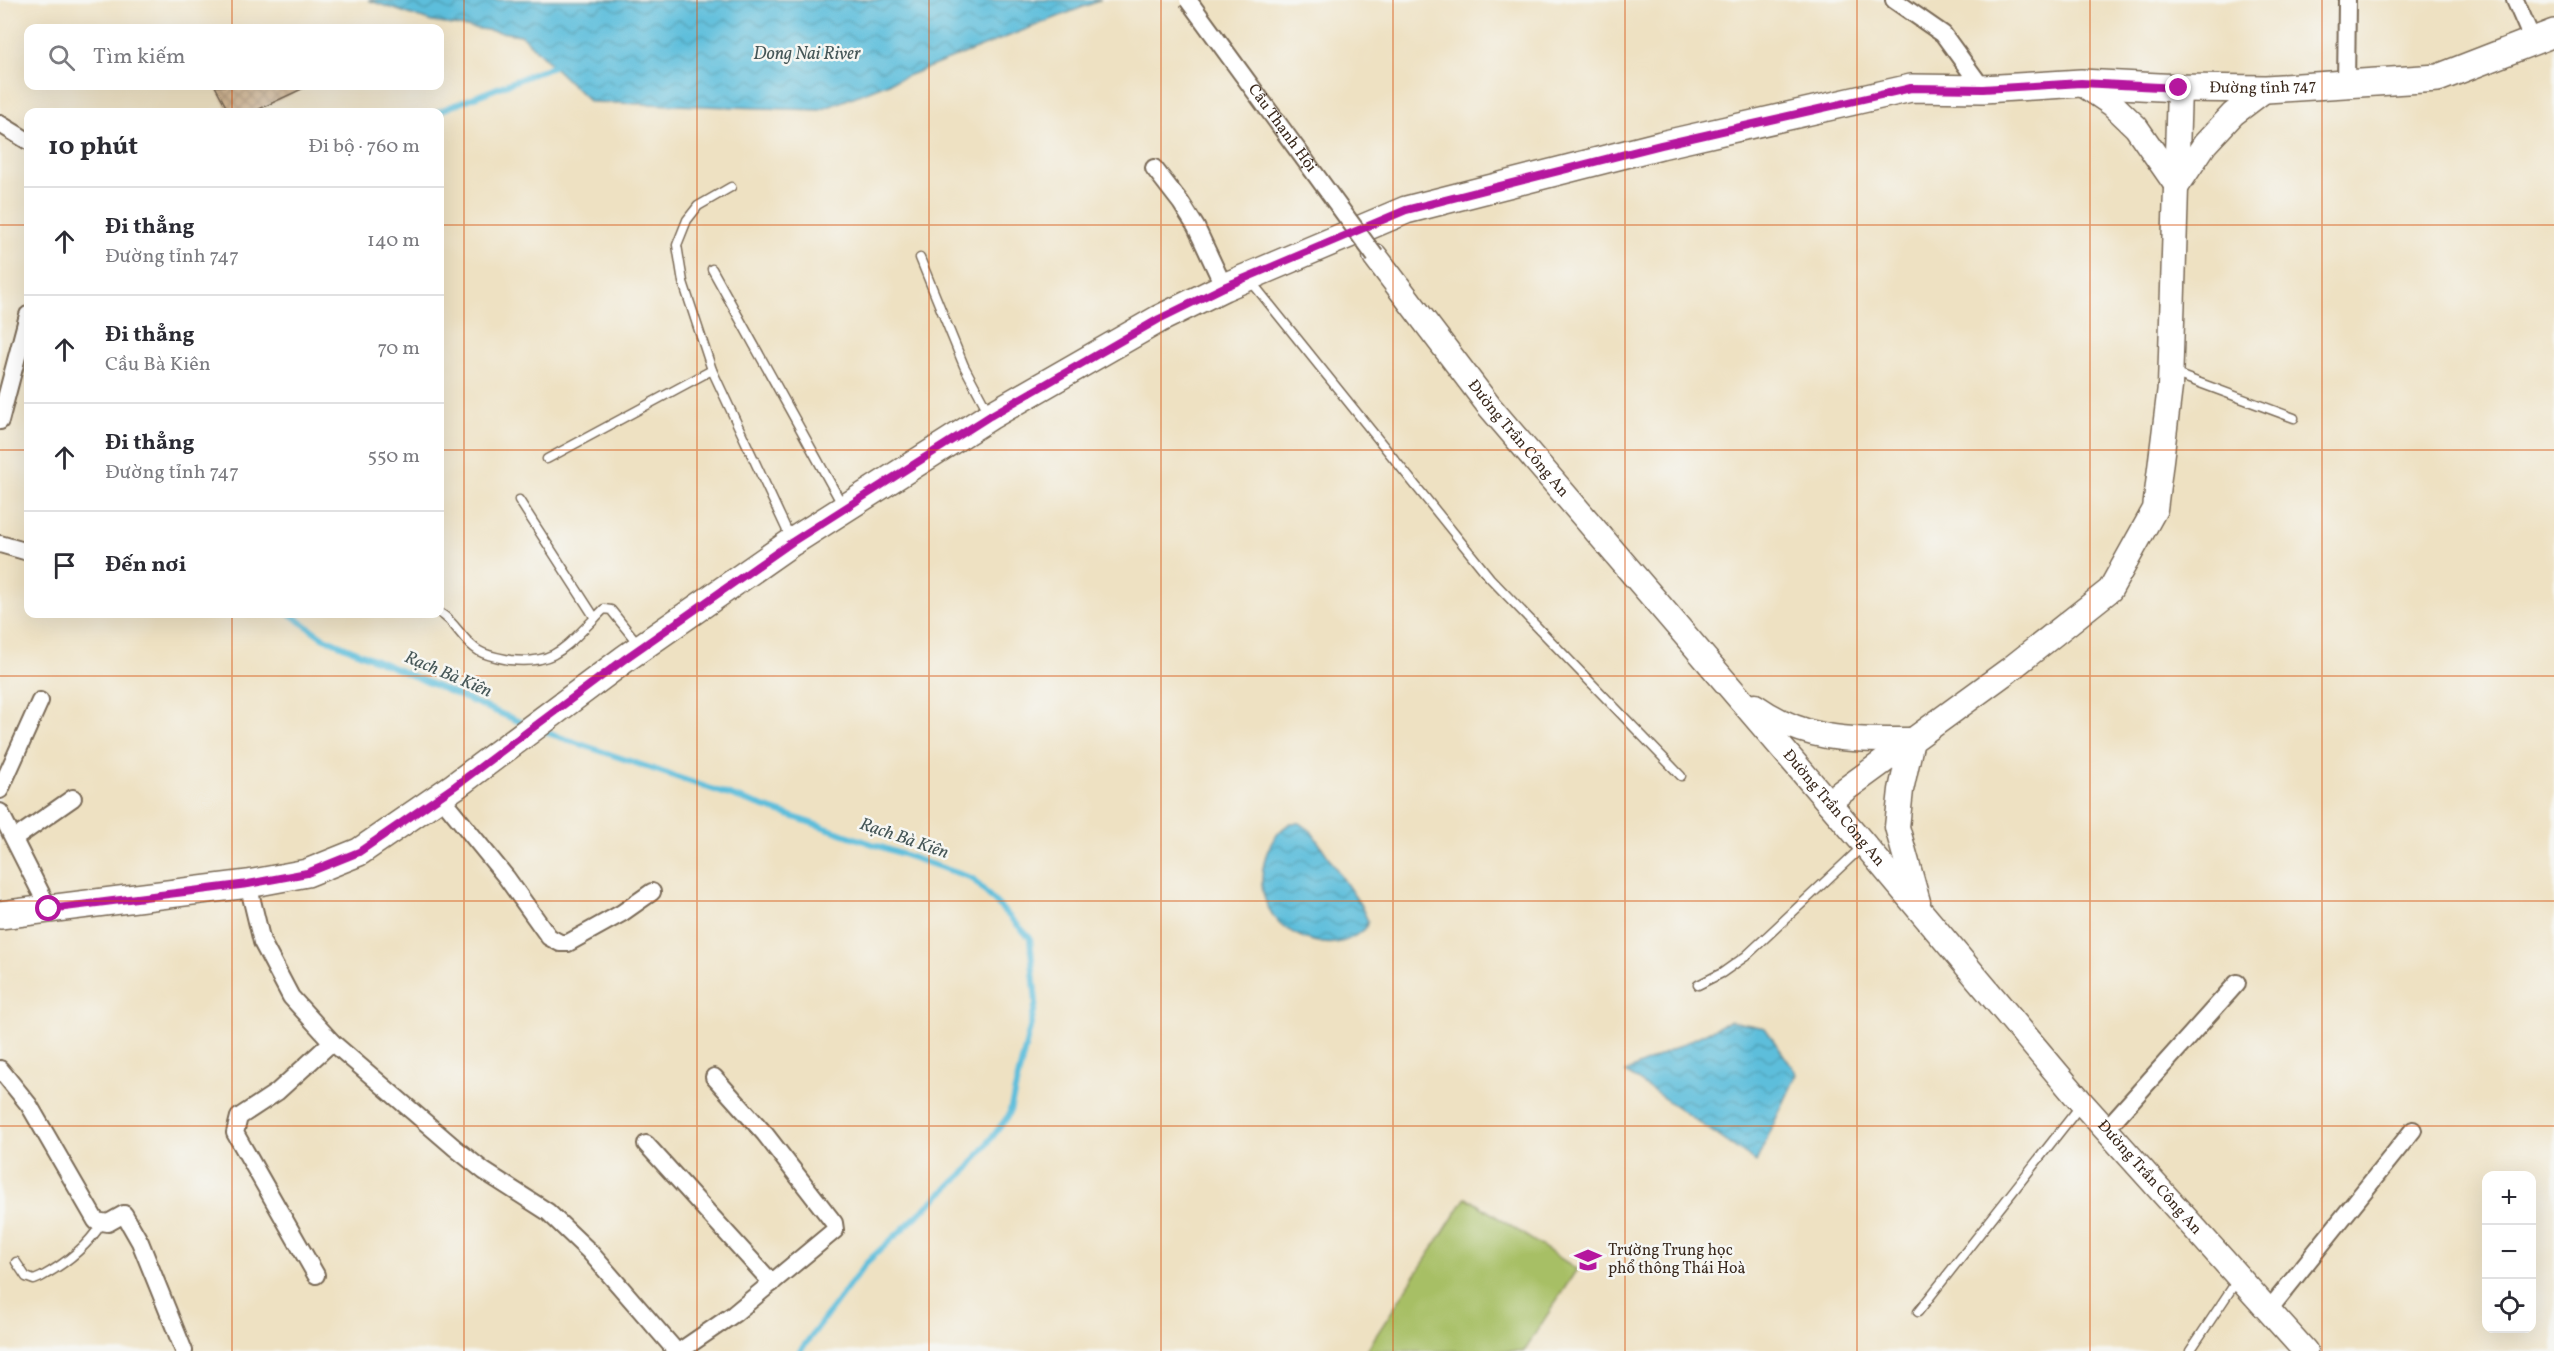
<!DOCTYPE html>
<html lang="vi">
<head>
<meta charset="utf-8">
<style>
  body { margin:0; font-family:Vollkorn,serif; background:#f7f7f7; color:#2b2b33 }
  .controls { position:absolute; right:18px; bottom:18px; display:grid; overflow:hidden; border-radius:12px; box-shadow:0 6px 24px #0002 }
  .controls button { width:54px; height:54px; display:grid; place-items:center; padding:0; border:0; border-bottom:2px solid #e1e1e2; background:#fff; color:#2b2b33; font:30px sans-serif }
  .stop { position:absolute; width:18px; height:18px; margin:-14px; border:4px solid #b5179e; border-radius:50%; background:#fff }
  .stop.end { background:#b5179e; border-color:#fff; box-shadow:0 2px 6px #0008 }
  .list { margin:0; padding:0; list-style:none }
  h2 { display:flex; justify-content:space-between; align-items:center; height:78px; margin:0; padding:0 24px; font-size:26px }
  h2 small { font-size:20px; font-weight:400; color:#7c7c81 }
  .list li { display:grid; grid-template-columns:39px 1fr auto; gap:18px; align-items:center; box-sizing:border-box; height:108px; padding:0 24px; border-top:2px solid #e1e1e2 }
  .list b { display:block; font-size:22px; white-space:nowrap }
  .list p { margin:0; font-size:20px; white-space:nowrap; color:#7c7c81 }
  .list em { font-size:20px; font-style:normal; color:#7c7c81 }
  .icon { flex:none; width:33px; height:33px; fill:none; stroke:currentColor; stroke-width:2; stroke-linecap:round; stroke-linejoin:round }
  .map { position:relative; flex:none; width:2554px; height:1351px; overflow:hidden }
  .search { position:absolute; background:#fff; box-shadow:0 6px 24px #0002; left:24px; top:24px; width:420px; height:66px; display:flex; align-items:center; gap:15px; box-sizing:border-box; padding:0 21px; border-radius:12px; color:#7c7c81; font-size:22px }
  .panel { position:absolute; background:#fff; box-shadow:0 6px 24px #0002; left:24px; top:108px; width:420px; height:510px; border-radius:12px }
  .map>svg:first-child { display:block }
</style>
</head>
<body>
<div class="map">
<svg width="2554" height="1351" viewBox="0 0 2554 1351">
  <defs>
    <pattern id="water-waves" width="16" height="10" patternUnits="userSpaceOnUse" patternTransform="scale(1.5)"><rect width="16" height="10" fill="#5dbedb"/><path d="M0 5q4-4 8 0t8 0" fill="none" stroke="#4e9bb1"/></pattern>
    <pattern id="building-cross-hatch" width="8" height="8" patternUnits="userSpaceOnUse" patternTransform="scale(1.5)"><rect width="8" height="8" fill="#d2b38d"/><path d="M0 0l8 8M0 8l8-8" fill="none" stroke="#ac9273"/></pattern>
  </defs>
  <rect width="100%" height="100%" fill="#f6f6f2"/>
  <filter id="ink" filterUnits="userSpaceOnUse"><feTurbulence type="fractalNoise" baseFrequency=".0167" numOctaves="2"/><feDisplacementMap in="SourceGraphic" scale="12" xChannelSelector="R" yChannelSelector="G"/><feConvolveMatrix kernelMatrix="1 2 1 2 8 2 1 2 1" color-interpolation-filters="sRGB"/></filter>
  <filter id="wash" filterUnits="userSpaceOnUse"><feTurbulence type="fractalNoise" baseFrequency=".008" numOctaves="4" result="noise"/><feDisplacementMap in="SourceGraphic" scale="24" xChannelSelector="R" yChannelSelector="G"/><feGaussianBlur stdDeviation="1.35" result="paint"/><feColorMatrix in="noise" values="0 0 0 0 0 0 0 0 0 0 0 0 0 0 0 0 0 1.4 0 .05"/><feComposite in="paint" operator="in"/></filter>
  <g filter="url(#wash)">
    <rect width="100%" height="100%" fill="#eee1c2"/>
    <polygon fill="#a7bf65" stroke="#717442" stroke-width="1.5" points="1466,1197 1577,1269 1524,1351 1366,1351"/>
    <g fill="url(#water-waves)" stroke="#4c747c" stroke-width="1.5">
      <polygon points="368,0 1101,0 820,110 590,102 521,35 432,22"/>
      <path d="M 1291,823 L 1300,823 L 1311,831 L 1360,904 L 1368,921 L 1365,929 C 1358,934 1350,940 1341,942 C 1316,948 1281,932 1269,909 C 1254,882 1264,838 1291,823 Z"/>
      <polygon points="1730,1021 1765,1028 1797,1074 1756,1162 1626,1072"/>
    </g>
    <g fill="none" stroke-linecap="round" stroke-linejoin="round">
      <g stroke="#5dbedb" stroke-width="6">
        <polyline points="437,112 553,66 557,61"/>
        <polyline points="290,614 322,637 525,724"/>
        <polyline points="542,731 972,878 1030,938 1036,1003 1009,1115 969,1168 867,1262 800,1351"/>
      </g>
    </g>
    <g id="blocks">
      <polygon fill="url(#building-cross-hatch)" points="215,86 308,86 253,112 229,112"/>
    </g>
  </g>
  <g filter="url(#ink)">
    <use href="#blocks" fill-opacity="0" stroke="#7a6a57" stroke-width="1.5"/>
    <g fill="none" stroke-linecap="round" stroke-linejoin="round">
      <defs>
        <g id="lane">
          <polyline points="920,258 964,366 989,413"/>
          <polyline points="712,269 843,506"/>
          <polyline points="1250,280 1490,578 1681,776"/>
          <polyline points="712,370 683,282 677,245 687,220 698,206 731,187"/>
          <polyline points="2173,373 2294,418"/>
          <polyline points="547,459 712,370 791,539"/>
          <polyline points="519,500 595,618 604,609 611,610 639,645"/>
          <path d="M 440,613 C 456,622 462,641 479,651 C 487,656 500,658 510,660 C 555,665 565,647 595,618"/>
          <polyline points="1698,985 1722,973 1746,956 1862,847"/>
          <path d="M 16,1262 L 26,1277 L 34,1280 L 41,1277 C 65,1264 87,1247 102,1223"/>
          <polyline points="1918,1312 2081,1105"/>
          <polyline points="2190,1351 2238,1279"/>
        </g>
        <g id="street">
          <polyline points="1894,0 1943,34 1983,89"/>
          <polyline points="2515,0 2533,41"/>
          <polyline points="2346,86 2347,0"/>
          <polyline points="0,124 28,141"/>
          <polyline points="1154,168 1181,203 1196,227 1224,287"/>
          <polyline points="0,421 28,315"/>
          <polyline points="0,544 28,552"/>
          <polyline points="0,790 40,701"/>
          <polyline points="440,796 506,877 549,937 560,943 568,943 622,913 652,892"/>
          <polyline points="0,812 49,909"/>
          <polyline points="14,839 73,798"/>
          <polyline points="248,884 262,942 291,997 332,1042 455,1148 484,1171 548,1212 589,1251 676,1351"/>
          <polyline points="0,1069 29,1105 96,1221 108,1223 124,1214 140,1242 184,1351"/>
          <polyline points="2107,1128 2237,983"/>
          <polyline points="646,1144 772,1283"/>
          <polyline points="316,1275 235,1133 239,1117 277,1092 332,1042"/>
          <polyline points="2268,1311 2413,1130"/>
          <polyline points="680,1351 734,1314 835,1230 834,1223 765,1134 714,1077"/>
        </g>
        <g id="secondary">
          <polyline points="2081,83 2112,104 2136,127 2177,186 2205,144 2233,114 2266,89"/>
          <path id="s1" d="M 1375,256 L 1489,406 L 1864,844 L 2082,1103 L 2305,1351"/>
          <path d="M 1755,706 C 1806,742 1852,740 1912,740 L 1901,790 L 1897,827 L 1918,902"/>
          <polyline points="1828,802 2009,670 2110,590 2155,509 2170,387 2179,88"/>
        </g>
        <g id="primary">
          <path id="s2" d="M 0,915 L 248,884 L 307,873 L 359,852 L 455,786 L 626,658 L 792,542 L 990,416 L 1159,319 L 1224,287 L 1406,210 L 1661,145 L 1911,88 L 1983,89 L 2081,83 L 2179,88 L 2266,89 L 2438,78 L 2554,33"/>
        </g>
      </defs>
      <use href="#lane" stroke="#7a6a57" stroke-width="11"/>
      <use href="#street" stroke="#7a6a57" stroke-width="20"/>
      <use href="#secondary" stroke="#7a6a57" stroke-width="27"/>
      <use href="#primary" stroke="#7a6a57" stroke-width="30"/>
      <use href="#lane" stroke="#fff" stroke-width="8"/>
      <use href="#street" stroke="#fff" stroke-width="16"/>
      <use href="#secondary" stroke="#fff" stroke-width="24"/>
      <use href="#primary" stroke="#fff" stroke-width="27"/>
      <defs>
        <g id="street-bridge">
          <path id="s3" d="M 1188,0 L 1375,256"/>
        </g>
      </defs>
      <use href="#street-bridge" stroke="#7a6a57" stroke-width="20" stroke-linecap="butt"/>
      <use href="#street-bridge" stroke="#fff" stroke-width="16"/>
    </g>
  </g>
  <g fill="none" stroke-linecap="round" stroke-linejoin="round" filter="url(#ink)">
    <polyline stroke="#b5179e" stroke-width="8" points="49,909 248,884 307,873 359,852 455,786 626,658 792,542 990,416 1159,319 1224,287 1406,210 1661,145 1911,88 1983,89 2081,83 2179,88"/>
  </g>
  <path fill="none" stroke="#d7540e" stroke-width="1.5" stroke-opacity="0.55" d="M 232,0 L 232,28M 464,0 L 464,1351M 697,0 L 697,1351M 929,0 L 929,1351M 1161,0 L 1161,1351M 1393,0 L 1393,1351M 1625,0 L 1625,1351M 1857,0 L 1857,1351M 2090,0 L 2090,1351M 2322,0 L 2322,1351M 232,86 L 232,112M 0,225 L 28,225M 440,225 L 2554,225M 0,450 L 28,450M 440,450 L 2554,450M 232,614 L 232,1351M 0,676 L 2554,676M 0,901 L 2554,901M 0,1126 L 2554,1126"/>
  <defs>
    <symbol id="school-bare" viewBox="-9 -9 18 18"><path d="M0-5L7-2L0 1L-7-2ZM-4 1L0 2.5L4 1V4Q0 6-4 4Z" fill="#b5179e" stroke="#f6f6f2" stroke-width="2.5" paint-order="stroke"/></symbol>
  </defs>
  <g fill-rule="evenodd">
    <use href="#school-bare" x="1569" y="1241" width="38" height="38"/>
  </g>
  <g text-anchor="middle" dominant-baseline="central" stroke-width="5" stroke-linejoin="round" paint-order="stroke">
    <g font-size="16" fill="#3b2a1e" stroke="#f6f6f2">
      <text stroke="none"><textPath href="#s2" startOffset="2470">Đường tỉnh 747</textPath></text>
      <text stroke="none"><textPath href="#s3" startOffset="159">Cầu Thạnh Hội</textPath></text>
      <text stroke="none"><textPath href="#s1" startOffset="232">Đường Trần Công An</textPath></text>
      <text stroke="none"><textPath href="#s1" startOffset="718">Đường Trần Công An</textPath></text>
      <text stroke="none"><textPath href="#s1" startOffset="1204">Đường Trần Công An</textPath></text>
    </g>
    <g font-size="16" fill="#3b2a1e" stroke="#f6f6f2" text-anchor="start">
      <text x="1608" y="1251">Trường Trung học<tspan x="1608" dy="18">phổ thông Thái Hoà</tspan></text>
    </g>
    <g font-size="18" font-style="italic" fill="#455657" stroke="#f6f6f2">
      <text x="807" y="54">Dong Nai River</text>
      <text transform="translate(448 675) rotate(23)">Rạch Bà Kiên</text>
      <text transform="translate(904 839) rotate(19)">Rạch Bà Kiên</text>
    </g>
  </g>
</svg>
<div class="controls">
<button>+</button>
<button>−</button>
<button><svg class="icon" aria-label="locate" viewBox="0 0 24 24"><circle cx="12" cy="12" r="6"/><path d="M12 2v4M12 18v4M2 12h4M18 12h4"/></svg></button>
</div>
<div class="stop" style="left:49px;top:909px"></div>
<div class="stop end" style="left:2179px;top:88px"></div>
<div class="search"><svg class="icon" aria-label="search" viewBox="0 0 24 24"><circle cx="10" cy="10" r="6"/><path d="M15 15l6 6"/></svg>Tìm kiếm</div>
<section class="panel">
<h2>10 phút<small>Đi bộ · 760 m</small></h2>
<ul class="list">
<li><svg class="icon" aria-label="ahead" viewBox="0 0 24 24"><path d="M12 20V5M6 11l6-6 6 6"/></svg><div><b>Đi thẳng</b><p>Đường tỉnh 747</p></div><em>140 m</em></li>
<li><svg class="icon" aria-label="ahead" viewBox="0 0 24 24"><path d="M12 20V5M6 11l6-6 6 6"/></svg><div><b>Đi thẳng</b><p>Cầu Bà Kiên</p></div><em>70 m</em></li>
<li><svg class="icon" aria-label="ahead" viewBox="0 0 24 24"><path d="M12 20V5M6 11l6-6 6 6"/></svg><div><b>Đi thẳng</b><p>Đường tỉnh 747</p></div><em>550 m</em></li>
<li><svg class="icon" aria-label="arrive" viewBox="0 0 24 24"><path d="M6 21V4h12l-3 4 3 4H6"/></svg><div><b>Đến nơi</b></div></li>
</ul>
</section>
</div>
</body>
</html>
